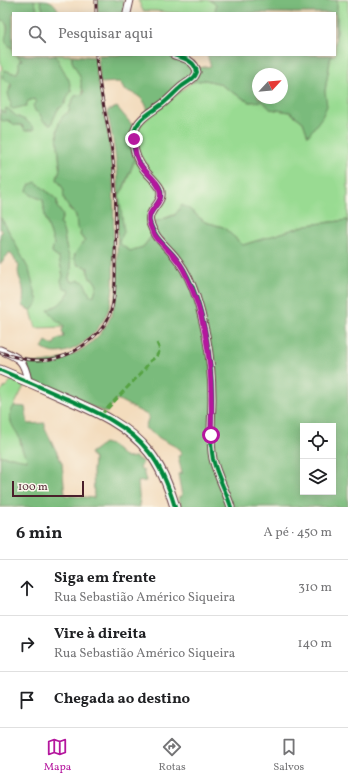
<!DOCTYPE html>
<html lang="pt">
<head>
<meta charset="utf-8">
<style>
  body { margin:0; font-family:Vollkorn,serif; background:#f2f2f2; color:#202124 }
  .controls { position:absolute; right:12px; bottom:12px; display:grid; overflow:hidden; border-radius:0px; box-shadow:0 2px 10px #0003 }
  .controls button { width:36px; height:36px; display:grid; place-items:center; padding:0; border:0; border-bottom:1px solid #e0e0e0; background:#fff; color:#202124; font:20px sans-serif }
  .compass { position:absolute; left:252px; top:68px; width:36px; height:36px; border-radius:50%; background:#fff; box-shadow:0 2px 10px #0003; rotate:64deg }
  .scale { position:absolute; left:12px; bottom:10px; width:72px; box-sizing:border-box; padding-left:4px; border:2px solid #4a1f2b; border-top:0; font-size:11px; line-height:14px; white-space:nowrap; color:#4a1f2b; -webkit-text-stroke:3px #fbf7ec; paint-order:stroke }
  .stop { position:absolute; width:12px; height:12px; margin:-9px; border:3px solid #b5179e; border-radius:50%; background:#fff }
  .stop.end { background:#b5179e; border-color:#fff; box-shadow:0 1px 4px #0008 }
  .list { margin:0; padding:0; list-style:none }
  h2 { display:flex; justify-content:space-between; align-items:center; height:52px; margin:0; padding:0 16px; font-size:17px }
  h2 small { font-size:13px; font-weight:400; color:#757577 }
  .list li { display:grid; grid-template-columns:26px 1fr auto; gap:12px; align-items:center; box-sizing:border-box; height:56px; padding:0 16px; border-top:1px solid #e0e0e0 }
  .list b { display:block; font-size:15px; white-space:nowrap }
  .list p { margin:0; font-size:13px; white-space:nowrap; color:#757577 }
  .list em { font-size:13px; font-style:normal; color:#757577 }
  .icon { flex:none; width:22px; height:22px; fill:none; stroke:currentColor; stroke-width:2; stroke-linecap:round; stroke-linejoin:round }
  .map { position:relative; flex:none; width:348px; height:507px; overflow:hidden }
  .search { position:absolute; background:#fff; box-shadow:0 2px 10px #0003; left:12px; right:12px; top:12px; height:44px; display:flex; align-items:center; gap:10px; box-sizing:border-box; padding:0 14px; border-radius:0px; color:#757577; font-size:15px }
  .sheet { height:220px; background:#fff }
  nav { display:flex; justify-content:space-around; align-items:center; box-sizing:border-box; height:56px; border-top:1px solid #e0e0e0; background:#fff; font-size:11px; color:#757577 }
  nav a { display:grid; justify-items:center; gap:2px }
  nav .on { color:#b5179e }
  .map>svg:first-child { display:block }
</style>
</head>
<body>
<div class="map">
<svg width="348" height="507" viewBox="0 0 348 507">
  <rect width="100%" height="100%" fill="#fbf7ec"/>
  <filter id="ink" filterUnits="userSpaceOnUse"><feTurbulence type="fractalNoise" baseFrequency=".025" numOctaves="2"/><feDisplacementMap in="SourceGraphic" scale="8" xChannelSelector="R" yChannelSelector="G"/><feConvolveMatrix kernelMatrix="1 2 1 2 8 2 1 2 1" color-interpolation-filters="sRGB"/></filter>
  <filter id="wash" filterUnits="userSpaceOnUse"><feTurbulence type="fractalNoise" baseFrequency=".012" numOctaves="4" result="noise"/><feDisplacementMap in="SourceGraphic" scale="16" xChannelSelector="R" yChannelSelector="G"/><feGaussianBlur stdDeviation="0.9" result="paint"/><feColorMatrix in="noise" values="0 0 0 0 0 0 0 0 0 0 0 0 0 0 0 0 0 1.4 0 .05"/><feComposite in="paint" operator="in"/></filter>
  <g filter="url(#wash)">
    <rect width="100%" height="100%" fill="#f3dcbd"/>
    <g fill="#99db92" stroke="#727d5e">
      <polygon points="34,0 40,0 44,13 38,13"/>
      <polygon points="138,0 210,0 216,5 215,13 171,13 156,11 143,11"/>
      <path d="M 337,0 L 348,0 L 348,220 L 307,225 L 243,245 L 223,227 L 205,222 L 189,209 L 152,223 L 151,216 L 162,198 C 149,176 128,149 140,124 L 192,82 L 205,80 L 218,83 L 249,102 L 263,101 L 270,109 L 290,112 L 303,122 L 308,135 L 325,91 L 331,55 L 335,55 Z"/>
      <path d="M 3,19 C 10,27 6,34 6,43 L 13,49 L 13,55 L 18,55 L 18,57 L 22,60 L 17,73 L 13,73 L 8,71 L 4,80 L 11,83 L 9,89 L 28,101 L 34,99 L 37,102 L 43,121 L 51,124 L 58,109 L 64,105 L 71,90 L 55,55 L 72,55 L 72,61 L 81,79 L 83,95 L 75,96 L 70,106 L 69,112 L 60,120 L 57,131 L 60,169 L 57,179 L 64,190 L 65,201 L 68,205 L 69,209 L 76,215 L 77,221 L 81,231 L 80,235 L 85,242 L 81,244 L 79,250 L 74,255 L 88,268 L 88,272 L 90,278 L 93,279 L 97,285 L 94,295 L 90,296 L 85,286 L 70,281 L 69,277 C 74,265 68,258 66,246 C 64,237 65,233 60,224 L 63,215 L 57,207 L 57,200 L 36,182 L 31,195 L 43,200 L 45,217 L 54,244 L 52,251 L 54,255 L 59,258 L 63,276 L 70,291 C 65,298 61,306 52,307 L 64,327 L 36,328 L 31,311 L 38,302 L 29,271 L 6,226 L 0,217 L 0,119 C 9,119 14,126 22,125 L 23,128 L 27,121 L 16,116 L 7,108 L 7,112 L 5,113 L 0,110 L 0,71 L 2,69 L 0,58 L 0,21 Z"/>
      <polygon points="135,159 155,183 160,197 150,211 152,235 143,247 130,251 120,244 119,239 119,195 124,188"/>
      <polygon points="13,379 25,384 12,410 22,449 27,457 27,461 12,457 0,456 0,392"/>
    </g>
    <g fill="#7abb7c" stroke="#626d54" fill-rule="evenodd">
      <path d="M 0,0 L 34,0 L 38,13 L 13,13 L 13,49 C 10,46 7,45 6,42 C 3,35 13,29 3,20 L 0,21 Z"/>
      <path d="M 40,0 C 53,0 54,3 60,13 L 44,13 Z"/>
      <polygon points="97,0 123,0 125,13 98,13"/>
      <polygon points="210,0 337,0 337,33 335,37 335,13 215,13 216,5"/>
      <polygon points="18,55 55,55 69,80 71,90 64,105 58,109 51,125 43,121 40,114 35,111 33,105 37,102 34,99 28,101 26,106 13,109 10,107 11,104 8,93 11,87 11,83 4,80 2,76 5,70 12,73 17,73 19,69 19,61 22,60 18,57"/>
      <path d="M 72,55 L 95,57 C 97,85 105,112 109,141 C 115,178 114,215 113,253 C 113,272 115,294 108,311 C 102,326 90,339 77,347 C 66,353 52,356 42,348 L 46,341 L 51,344 L 54,344 L 57,339 L 64,337 L 62,330 L 64,327 L 62,323 L 58,322 L 48,310 C 52,307 55,307 58,305 C 63,301 67,296 70,291 L 63,287 L 61,281 L 63,276 L 59,258 L 54,255 L 52,251 L 54,244 L 45,217 L 43,200 L 31,195 L 27,191 L 29,185 L 36,182 L 57,200 L 57,207 L 63,215 L 60,224 C 65,233 64,237 66,246 C 69,259 74,264 69,277 L 70,281 L 74,282 L 78,280 L 84,282 L 90,296 L 94,295 L 97,285 L 93,279 L 90,279 L 88,272 L 88,268 L 84,266 L 78,265 L 74,258 C 74,254 82,243 85,241 L 80,235 L 81,231 L 77,228 L 76,215 C 70,210 61,200 64,190 L 57,179 C 58,175 60,170 60,167 C 60,150 50,120 69,112 L 70,106 L 75,96 L 83,95 L 84,92 L 81,86 L 81,79 L 72,61 Z"/>
      <path d="M 98,55 L 170,55 L 186,60 L 196,72 L 148,112 C 146,99 136,93 124,90 L 122,85 L 119,82 L 100,83 Z"/>
      <path d="M 207,55 L 331,55 L 325,91 L 327,106 L 322,117 L 308,136 L 303,122 L 290,112 L 270,109 L 263,101 L 249,102 L 218,83 L 205,80 L 192,82 L 198,68 L 211,66 ZM 258,74 L 282,74 L 282,98 L 258,98 Z"/>
      <path d="M 117,107 L 133,126 L 135,159 L 123,189 L 119,195 L 124,232 L 121,238 L 119,239 L 120,244 L 130,251 L 143,247 L 155,232 L 152,223 L 175,215 L 182,205 L 189,209 L 205,222 L 223,227 L 243,245 L 307,225 L 348,220 L 348,507 L 181,507 L 179,497 L 182,496 L 178,474 L 182,473 L 178,456 L 182,455 L 180,449 L 161,439 L 145,428 L 149,416 L 117,399 L 106,413 L 31,380 L 26,362 C 60,368 103,345 113,310 C 119,289 117,266 117,244 C 117,224 119,203 118,183 C 117,159 112,135 107,111 ZM 303,426 L 333,426 L 333,492 L 303,492 Z"/>
      <polygon points="7,108 16,116 27,121 34,128 34,130 29,130 25,131 22,125 15,125 8,120 3,121 0,119 0,110 5,113 6,112 5,109"/>
      <path d="M 0,217 L 6,226 L 29,270 L 38,302 L 31,311 L 23,306 C 23,301 24,294 23,289 C 22,280 16,276 19,266 L 10,252 L 0,264 L 0,235 L 2,231 L 0,229 Z"/>
      <path d="M 14,406 L 25,407 L 28,424 L 45,423 L 45,428 L 62,463 L 65,495 L 94,498 L 93,471 L 94,459 L 90,453 L 104,443 L 111,445 L 126,458 L 135,457 L 143,462 L 140,468 L 143,470 L 146,481 L 138,482 L 140,507 L 0,507 L 0,456 L 12,457 L 27,460 C 27,455 23,454 22,449 C 21,447 21,444 21,442 C 17,428 4,423 14,406 Z"/>
    </g>
  </g>
  <g filter="url(#ink)">
    <g fill="none" stroke-linecap="round" stroke-linejoin="round">
      <defs>
        <g id="minor">
          <polyline points="127,13 130,0"/>
          <path d="M 174,55 C 184,58 195,61 197,72 L 195,76 C 191,81 186,83 181,87 C 174,93 168,100 161,105 C 150,113 137,119 134,133 C 131,149 138,163 148,174 C 152,178 157,183 160,188 C 166,203 146,209 150,223 C 156,241 169,247 179,262 C 194,282 201,311 206,335 C 210,356 212,377 212,398 C 212,418 209,439 213,459 C 217,476 226,491 231,507"/>
          <path d="M 0,350 C 19,358 24,359 28,381"/>
        </g>
        <path id="major" d="M 0,370 C 22,379 43,388 65,398 C 95,411 128,425 149,452 C 162,468 169,487 175,507"/>
      </defs>
      <use href="#minor" stroke="#633b41" stroke-width="9"/>
      <use href="#major" stroke="#633b41" stroke-width="11"/>
      <use href="#minor" stroke="#fff" stroke-width="7"/>
      <use href="#major" stroke="#fff" stroke-width="9"/>
      <defs>
        <g id="rail">
          <polyline points="96,13 96,0"/>
          <path d="M 0,352 C 25,362 49,364 73,352 C 85,345 97,336 105,324 C 117,305 115,280 115,259 C 116,218 117,179 110,138 C 105,110 98,84 96,55"/>
        </g>
      </defs>
      <use href="#rail" stroke="#4a1f2b" stroke-width="3"/>
      <use href="#rail" stroke="#fbf7ec" stroke-width="1.5" stroke-dasharray="4.5" stroke-linecap="butt"/>
      <polyline stroke="#56a243" stroke-width="3" stroke-dasharray="6 3" stroke-linecap="butt" points="101,415 143,371 150,361 156,357 160,350 157,343"/>
      <defs>
        <g id="cycleway">
          <path d="M 174,55 C 184,58 195,61 197,72 L 195,76 C 191,81 186,83 181,87 C 174,93 168,100 161,105 C 150,113 137,119 134,133 C 131,149 138,163 148,174 C 152,178 157,183 160,188 C 166,203 146,209 150,223 C 156,241 169,247 179,262 C 194,282 201,311 206,335 C 210,356 212,377 212,398 C 212,418 209,439 213,459 C 217,476 226,491 231,507"/>
          <path d="M 0,370 C 22,379 43,388 65,398 C 95,411 128,425 149,452 C 162,468 169,487 175,507"/>
        </g>
      </defs>
      <use href="#cycleway" stroke="#fbf7ec" stroke-width="6"/>
      <use href="#cycleway" stroke="#00873e" stroke-width="4"/>
    </g>
  </g>
  <g fill="none" stroke-linecap="round" stroke-linejoin="round" filter="url(#ink)">
    <path stroke="#b5179e" stroke-width="5" d="M 134,139 C 135,149 135,159 142,167 C 148,175 158,181 160,191 C 164,204 147,209 149,221 C 153,242 174,251 183,269 C 210,322 213,377 211,435"/>
  </g>
</svg>
<div class="controls">
<button><svg class="icon" aria-label="locate" viewBox="0 0 24 24"><circle cx="12" cy="12" r="6"/><path d="M12 2v4M12 18v4M2 12h4M18 12h4"/></svg></button>
<button><svg class="icon" aria-label="layers" viewBox="0 0 24 24"><path d="M12 4l9 5-9 5-9-5zM3 14l9 5 9-5"/></svg></button>
</div>
<svg class="compass" viewBox="-18 -18 36 36"><path d="M0-13l5 13h-10z" fill="#e53935"/><path d="M0 13l5-13h-10z" fill="#757577"/></svg>
<div class="scale">100 m</div>
<div class="stop" style="left:211px;top:435px"></div>
<div class="stop end" style="left:134px;top:139px"></div>
<div class="search"><svg class="icon" aria-label="search" viewBox="0 0 24 24"><circle cx="10" cy="10" r="6"/><path d="M15 15l6 6"/></svg>Pesquisar aqui</div>
</div>
<section class="sheet">
<h2>6 min<small>A pé · 450 m</small></h2>
<ul class="list">
<li><svg class="icon" aria-label="ahead" viewBox="0 0 24 24"><path d="M12 20V5M6 11l6-6 6 6"/></svg><div><b>Siga em frente</b><p>Rua Sebastião Américo Siqueira</p></div><em>310 m</em></li>
<li><svg class="icon" aria-label="right" viewBox="0 0 24 24"><path d="M7 20v-9h11M14 6l5 5-5 5"/></svg><div><b>Vire à direita</b><p>Rua Sebastião Américo Siqueira</p></div><em>140 m</em></li>
<li><svg class="icon" aria-label="arrive" viewBox="0 0 24 24"><path d="M6 21V4h12l-3 4 3 4H6"/></svg><div><b>Chegada ao destino</b></div></li>
</ul>
</section>
<nav>
<a class="on"><svg class="icon" aria-label="map" viewBox="0 0 24 24"><path d="M3 6l6-2 6 2 6-2v14l-6 2-6-2-6 2zM9 4v14M15 6v14"/></svg>Mapa</a>
<a><svg class="icon" aria-label="directions" viewBox="0 0 24 24"><path d="M12 3l9 9-9 9-9-9zM9 14v-3h6M13 9l2 2-2 2"/></svg>Rotas</a>
<a><svg class="icon" aria-label="saved" viewBox="0 0 24 24"><path d="M7 4h10v16l-5-4-5 4z"/></svg>Salvos</a>
</nav>
</body>
</html>
